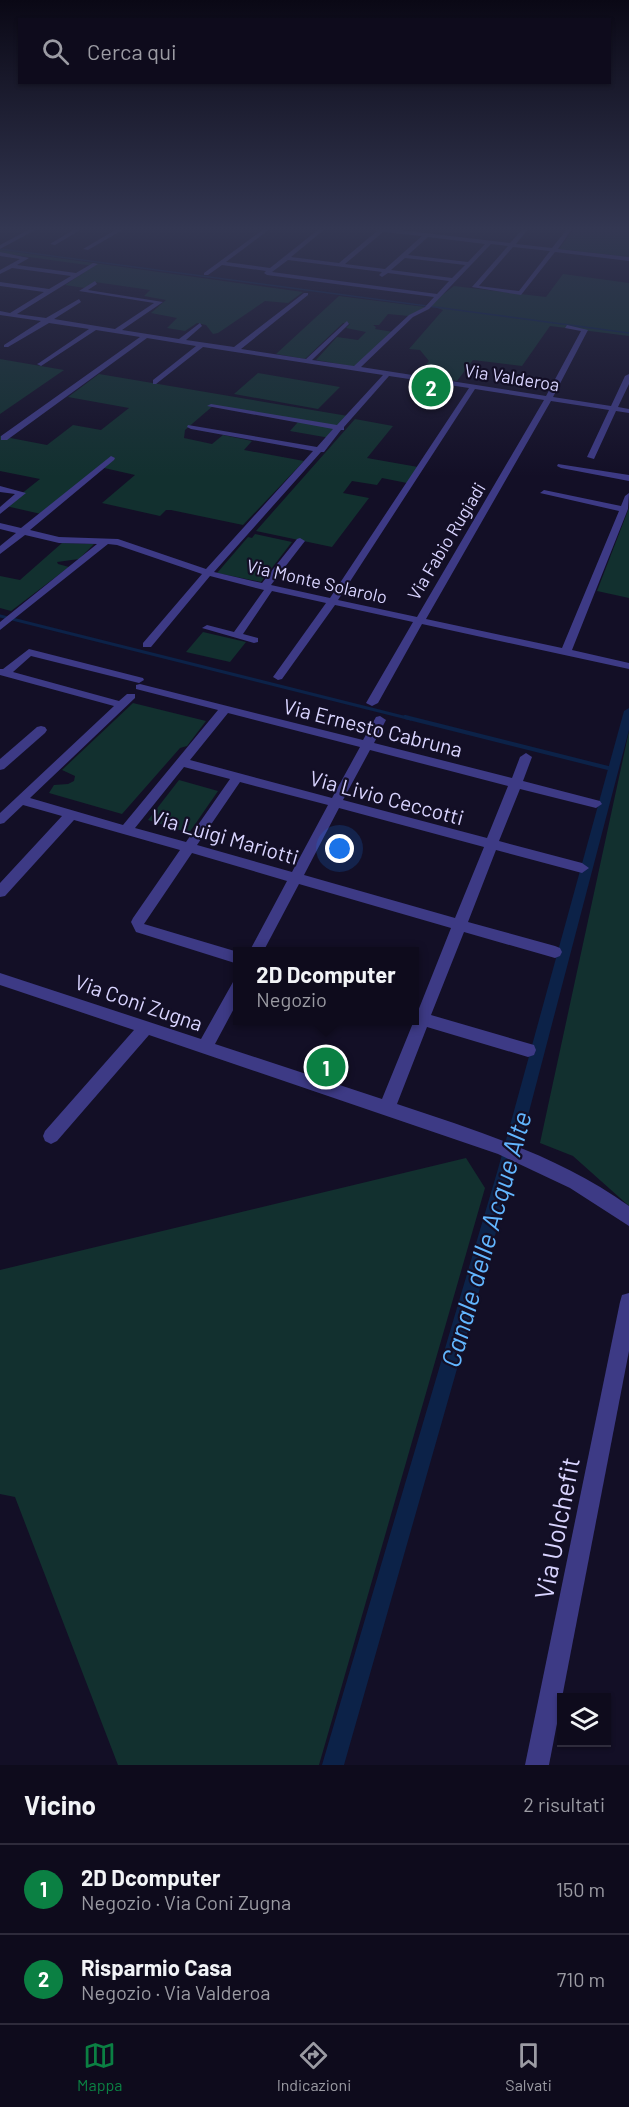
<!DOCTYPE html>
<html lang="it">
<head>
<meta charset="utf-8">
<style>
  body { margin:0; font-family:Barlow,sans-serif; background:#1c1929; color:#f1f3f6 }
  .controls { position:absolute; right:18px; bottom:18px; display:grid; overflow:hidden; border-radius:0px; box-shadow:0 2px 4px #0004 }
  .controls button { width:54px; height:54px; display:grid; place-items:center; padding:0; border:0; border-bottom:2px solid #2e2b3b; background:#0e0b1c; color:#f1f3f6; font:30px sans-serif }
  .you { position:absolute; left:340px; top:849px; width:21px; height:21px; margin:-15px; border:4px solid #fff; border-radius:50%; background:#1a73e8; box-shadow:0 0 0 9px #1a73e833 }
  .badge { display:grid; place-items:center; width:39px; height:39px; border-radius:50%; background:#0b8043; color:#fff; font-size:20px; font-weight:700 }
  .pin { position:absolute; translate:-50% -50%; border:3px solid #fff; box-shadow:0 2px 6px #0006 }
  .popup { position:absolute; left:233px; top:947px; width:186px; height:78px; box-sizing:border-box; display:grid; place-content:center; border-radius:0px; background:#0e0b1c; filter:drop-shadow(0 2px 4px #0005); font-size:20px; white-space:nowrap; color:#9b9ba3 }
  .popup b { font-size:22px; color:#f1f3f6 }
  .popup::after { content:''; position:absolute; left:50%; top:100%; margin-left:-12px; border:12px solid transparent; border-top-color:#0e0b1c }
  .list { margin:0; padding:0; list-style:none }
  h2 { display:flex; justify-content:space-between; align-items:center; height:78px; margin:0; padding:0 24px; font-size:26px }
  h2 small { font-size:20px; font-weight:400; color:#9b9ba3 }
  .list li { display:grid; grid-template-columns:39px 1fr auto; gap:18px; align-items:center; box-sizing:border-box; height:90px; padding:0 24px; border-top:2px solid #2e2b3b }
  .list b { display:block; font-size:22px; white-space:nowrap }
  .list p { margin:0; font-size:20px; white-space:nowrap; color:#9b9ba3 }
  .list em { font-size:20px; font-style:normal; color:#9b9ba3 }
  .icon { flex:none; width:33px; height:33px; fill:none; stroke:currentColor; stroke-width:2; stroke-linecap:round; stroke-linejoin:round }
  .map { position:relative; flex:none; width:629px; height:1765px; overflow:hidden }
  .search { position:absolute; background:#0e0b1c; box-shadow:0 2px 4px #0004; left:18px; right:18px; top:18px; height:66px; display:flex; align-items:center; gap:15px; box-sizing:border-box; padding:0 21px; border-radius:0px; color:#9b9ba3; font-size:22px }
  .sheet { height:258px; background:#0e0b1c }
  nav { display:flex; justify-content:space-around; align-items:center; box-sizing:border-box; height:84px; border-top:2px solid #2e2b3b; background:#0e0b1c; font-size:16px; color:#9b9ba3 }
  nav a { display:grid; justify-items:center; gap:3px }
  nav .on { color:#0b8043 }
  .map>svg:first-child { display:block }
</style>
</head>
<body>
<div class="map">
<svg width="629" height="1765" viewBox="0 0 629 1765">
  <rect width="100%" height="100%" fill="#130f26"/>
  <g fill="#12302f">
    <polygon points="574,229 629,229 629,257 559,249"/>
    <polygon points="0,250 303,292 288,303 265,301 218,333 213,334 206,325 197,323 185,331 167,328 177,318 151,313 166,300 144,296 150,290 95,282 85,288 65,285 94,266 0,253"/>
    <polygon points="563,274 629,283 629,336 550,326 522,366 473,360 457,381 416,375 429,361 420,350 409,349 443,310 429,305 454,286 546,297"/>
    <polygon points="339,296 425,307 409,316 388,314 379,325 373,325 376,327 375,329 393,332 357,367 316,360 337,337 358,340 366,332 346,328 350,324 343,323 305,359 276,354"/>
    <polygon points="0,359 64,370 0,414"/>
    <polygon points="258,373 340,387 318,409 234,394"/>
    <polygon points="99,374 348,416 339,427 214,405 185,430 184,438 212,444 223,435 252,441 244,450 304,461 243,525 171,510 166,510 160,516 102,503 135,475 100,467 41,514 6,506 40,479 0,471 0,436 47,445 73,425 101,430 129,408 68,397"/>
    <polygon points="355,419 393,426 367,458 418,467 407,483 382,478 377,485 352,481 343,493 369,498 332,547 256,531"/>
    <polygon points="298,422 338,428 330,438 290,431"/>
    <polygon points="629,508 629,598 597,591"/>
    <polygon points="255,534 292,542 261,582 217,573 248,537 252,538"/>
    <polygon points="62,543 94,544 79,559 57,562 58,564 69,567 11,611 0,608 0,576 20,580"/>
    <polygon points="203,632 246,642 230,662 186,652"/>
    <polygon points="133,703 206,721 187,746 180,748 122,814 49,793 54,785 68,784 74,781 75,776 62,770"/>
    <polygon points="629,731 629,1206 573,1156 540,1143"/>
    <polygon points="179,780 218,791 189,833 148,820"/>
    <polygon points="466,1158 485,1188 319,1765 118,1765 15,1497 0,1494 0,1270"/>
  </g>
  <g fill="none" stroke-linecap="round" stroke-linejoin="round">
    <polyline stroke="#0c2248" stroke-width="1.5" points="0,249 629,333"/>
    <polyline stroke="#0c2248" stroke-width="3" points="0,616 411,719"/>
    <polyline stroke="#0c2248" stroke-width="4" points="405,717 612,769"/>
    <polygon fill="#0c2248" fill-rule="evenodd" points="629,708 629,730 514,1169 344,1765 322,1765 498,1169 624,711"/>
    <g fill="#3d3a85" fill-rule="evenodd">
      <polygon points="30,229 37,229 0,249 0,245"/>
      <polygon points="75,229 82,229 55,245 50,244"/>
      <polygon points="117,229 124,229 88,250 83,249"/>
      <path d="M 264,229 L 270,229 L 226,262 L 270,268 L 319,229 L 325,229 L 291,257 L 339,263 L 377,231 L 371,229 L 391,229 L 510,243 L 523,229 L 528,229 L 516,244 L 552,248 L 567,229 L 572,229 L 558,249 L 629,257 L 629,261 L 555,252 L 521,295 L 472,287 L 508,246 L 491,244 L 429,309 L 413,317 L 361,367 L 546,396 L 581,331 L 565,328 L 567,325 L 588,330 L 553,397 L 611,406 L 625,376 L 629,374 L 629,384 L 618,407 L 629,409 L 629,413 L 616,411 L 594,459 L 587,457 L 609,410 L 551,401 L 426,619 L 562,648 L 619,511 L 540,493 L 544,490 L 621,506 L 625,496 L 629,493 L 628,509 L 572,650 L 629,663 L 629,669 L 422,624 L 378,703 L 372,706 L 366,703 L 413,622 L 335,605 L 282,679 L 278,680 L 273,677 L 326,603 L 272,591 L 243,634 L 258,638 L 258,642 L 254,643 L 202,628 L 207,625 L 234,632 L 264,590 L 210,576 L 151,647 L 143,647 L 143,643 L 202,574 L 117,545 L 108,544 L 0,630 L 0,622 L 97,544 L 59,543 L 25,535 L 0,554 L 0,546 L 16,533 L 0,529 L 0,523 L 21,528 L 111,456 L 115,458 L 114,460 L 30,530 L 59,537 L 118,539 L 206,569 L 313,451 L 191,429 L 187,427 L 188,425 L 317,447 L 333,429 L 207,406 L 211,404 L 337,425 L 383,375 L 203,347 L 156,384 L 153,384 L 153,380 L 196,346 L 147,338 L 7,440 L 1,440 L 1,436 L 140,337 L 96,330 L 41,366 L 37,364 L 39,363 L 89,329 L 49,323 L 8,347 L 4,347 L 4,345 L 41,321 L 0,315 L 0,311 L 10,313 L 44,292 L 0,286 L 0,282 L 49,289 L 71,276 L 12,268 L 0,274 L 0,270 L 20,259 L 0,256 L 0,252 L 29,258 L 17,265 L 76,273 L 93,263 L 98,264 L 17,314 L 46,318 L 79,299 L 81,302 L 54,319 L 115,329 L 154,303 L 79,291 L 95,281 L 97,284 L 88,290 L 163,302 L 122,330 L 179,339 L 200,323 L 202,326 L 186,340 L 234,347 L 304,293 L 308,293 L 308,295 L 241,349 L 306,359 L 347,321 L 349,324 L 312,360 L 354,366 L 409,315 L 425,307 L 434,297 L 267,275 L 264,273 L 266,271 L 222,265 L 208,275 L 204,275 L 204,273 ZM 383,232 L 422,236 L 385,269 L 345,264 ZM 428,237 L 485,244 L 468,262 L 408,255 ZM 513,247 L 550,251 L 519,291 L 479,286 ZM 405,258 L 465,265 L 452,278 L 391,270 ZM 288,260 L 382,272 L 379,275 L 382,277 L 388,273 L 449,281 L 437,294 L 272,272 ZM 389,376 L 469,388 L 330,598 L 271,585 L 305,541 L 300,538 L 297,539 L 262,583 L 214,572 L 321,452 L 324,452 L 341,430 L 344,430 L 344,427 ZM 475,389 L 544,400 L 417,617 L 338,600 Z"/>
      <polygon points="558,464 629,475 629,481 561,468 557,466"/>
      <polygon points="0,486 26,493 0,514 0,507 15,494 0,492"/>
      <path d="M 29,649 L 143,678 L 144,680 L 139,683 L 31,656 L 13,672 L 119,701 L 127,694 L 135,694 L 135,698 L 30,798 L 123,825 L 218,710 L 136,689 L 136,685 L 140,684 L 363,740 L 376,717 L 380,716 L 386,720 L 374,743 L 512,778 L 520,757 L 526,753 L 532,757 L 523,781 L 600,801 L 602,804 L 596,808 L 520,789 L 499,841 L 582,863 L 589,868 L 582,873 L 496,850 L 468,922 L 555,946 L 560,948 L 562,952 L 560,956 L 555,958 L 464,932 L 431,1015 L 534,1045 L 536,1050 L 534,1055 L 528,1057 L 427,1027 L 397,1104 C 478,1131 559,1156 629,1206 L 629,1226 L 570,1188 L 498,1154 L 149,1035 L 57,1141 L 51,1144 L 45,1141 L 43,1136 L 45,1131 L 134,1030 L 0,985 L 0,973 L 201,1039 L 233,982 L 238,980 L 238,1001 L 215,1044 L 382,1099 L 413,1023 L 409,1020 L 415,1020 L 415,1011 L 418,1011 L 451,928 L 299,884 L 263,952 L 249,952 L 287,881 L 192,853 L 144,924 L 238,952 L 238,964 L 136,932 L 131,922 L 133,918 L 180,850 L 74,820 L 5,896 L 0,897 L 0,883 L 62,816 L 23,805 L 4,823 L 0,824 L 0,813 L 114,706 L 0,675 L 0,669 L 3,669 ZM 228,713 L 360,747 L 332,798 L 190,760 ZM 370,750 L 508,786 L 487,838 L 343,800 ZM 184,767 L 230,779 L 186,842 L 135,828 ZM 240,782 L 328,805 L 292,872 L 197,845 ZM 339,808 L 484,847 L 455,918 L 304,875 Z"/>
      <polygon points="41,726 45,727 47,730 45,733 4,769 0,770 0,759 37,727"/>
      <polygon points="629,1293 629,1351 549,1765 525,1765 620,1302 622,1295"/>
    </g>
  </g>
  <linearGradient id="sky" x2="0" y2="1"><stop stop-color="#0a0815"/><stop offset="0.48" stop-color="#333752"/><stop offset="1" stop-color="#333752" stop-opacity="0"/></linearGradient>
  <rect width="629" height="477" fill="url(#sky)"/>
  <g text-anchor="middle" dominant-baseline="central" stroke-width="4.5" stroke-linejoin="round" paint-order="stroke">
    <g font-size="18" fill="#d9d4ff" stroke="#130f26">
      <text transform="translate(512 377) rotate(9)">Via Valderoa</text>
      <text transform="translate(446 541) rotate(-59)">Via Fabio Rugiadi</text>
      <text transform="translate(317 581) rotate(13)">Via Monte Solarolo</text>
    </g>
    <g font-size="21" fill="#d9d4ff" stroke="#130f26">
      <text transform="translate(373 727) rotate(14)">Via Ernesto Cabruna</text>
      <text transform="translate(387 797) rotate(15)">Via Livio Ceccotti</text>
      <text transform="translate(225 836) rotate(16)">Via Luigi Mariotti</text>
      <text transform="translate(139 1002) rotate(19)">Via Coni Zugna</text>
    </g>
    <g font-size="26" fill="#d9d4ff" stroke="#130f26">
      <text transform="translate(556 1528) rotate(-79)">Via Uolchefit</text>
    </g>
    <g font-size="27" font-style="italic" fill="#62b6ff" stroke="#130f26">
      <text transform="translate(485 1239) rotate(-74)">Canale delle Acque Alte</text>
    </g>
  </g>
</svg>
<div class="controls">
<button><svg class="icon" aria-label="layers" viewBox="0 0 24 24"><path d="M12 4l9 5-9 5-9-5zM3 14l9 5 9-5"/></svg></button>
</div>
<div class="you"></div>
<div class="pin badge" style="left:326px;top:1067px">1</div>
<div class="popup"><b>2D Dcomputer</b>Negozio</div>
<div class="pin badge" style="left:431px;top:387px">2</div>
<div class="search"><svg class="icon" aria-label="search" viewBox="0 0 24 24"><circle cx="10" cy="10" r="6"/><path d="M15 15l6 6"/></svg>Cerca qui</div>
</div>
<section class="sheet">
<h2>Vicino<small>2 risultati</small></h2>
<ul class="list">
<li><span class="badge">1</span><div><b>2D Dcomputer</b><p>Negozio · Via Coni Zugna</p></div><em>150 m</em></li>
<li><span class="badge">2</span><div><b>Risparmio Casa</b><p>Negozio · Via Valderoa</p></div><em>710 m</em></li>
</ul>
</section>
<nav>
<a class="on"><svg class="icon" aria-label="map" viewBox="0 0 24 24"><path d="M3 6l6-2 6 2 6-2v14l-6 2-6-2-6 2zM9 4v14M15 6v14"/></svg>Mappa</a>
<a><svg class="icon" aria-label="directions" viewBox="0 0 24 24"><path d="M12 3l9 9-9 9-9-9zM9 14v-3h6M13 9l2 2-2 2"/></svg>Indicazioni</a>
<a><svg class="icon" aria-label="saved" viewBox="0 0 24 24"><path d="M7 4h10v16l-5-4-5 4z"/></svg>Salvati</a>
</nav>
</body>
</html>
